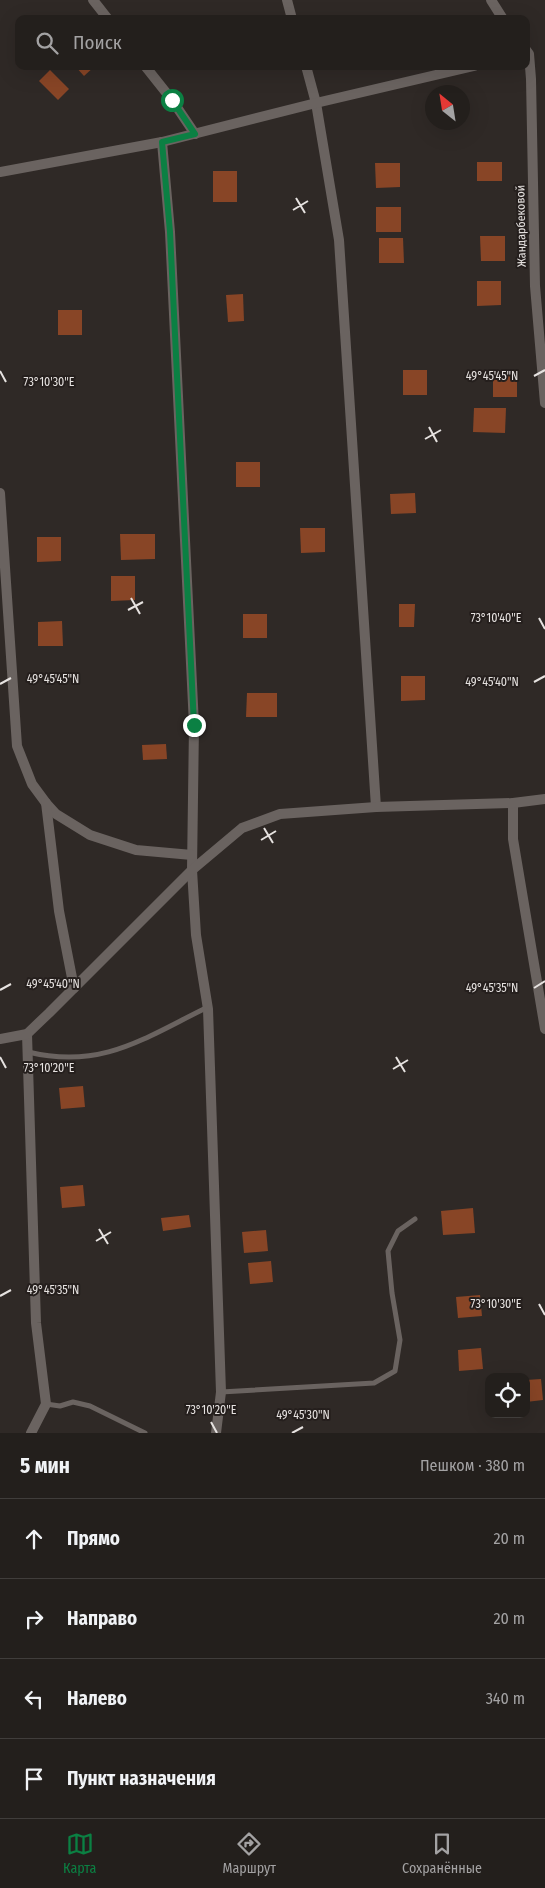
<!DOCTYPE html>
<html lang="ru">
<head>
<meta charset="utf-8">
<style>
  body { margin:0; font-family:"Fira Sans Condensed",sans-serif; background:#2f2c29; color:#f1f3f6 }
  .controls { position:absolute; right:15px; bottom:15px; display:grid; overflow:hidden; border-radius:10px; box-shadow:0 5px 20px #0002 }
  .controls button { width:45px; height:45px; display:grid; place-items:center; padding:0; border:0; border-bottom:1px solid #403d3b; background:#231f1c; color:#f1f3f6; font:25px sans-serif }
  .compass { position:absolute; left:425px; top:85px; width:45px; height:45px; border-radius:50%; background:#231f1c; box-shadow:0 5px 20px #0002; rotate:330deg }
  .stop { position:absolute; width:15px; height:15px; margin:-11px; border:4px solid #0b8043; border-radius:50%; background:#fff }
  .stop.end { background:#0b8043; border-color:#fff; box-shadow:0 1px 5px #0008 }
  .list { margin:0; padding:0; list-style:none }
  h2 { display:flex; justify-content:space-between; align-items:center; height:65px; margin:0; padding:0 20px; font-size:21px }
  h2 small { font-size:16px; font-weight:400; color:#a3a2a3 }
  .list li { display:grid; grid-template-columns:32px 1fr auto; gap:15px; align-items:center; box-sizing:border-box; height:80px; padding:0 20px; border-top:1px solid #403d3b }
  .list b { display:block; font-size:19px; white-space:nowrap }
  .list em { font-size:16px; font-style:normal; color:#a3a2a3 }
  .icon { flex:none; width:28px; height:28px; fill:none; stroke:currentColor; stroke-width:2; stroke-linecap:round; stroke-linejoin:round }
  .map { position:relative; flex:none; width:545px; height:1433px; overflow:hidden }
  .search { position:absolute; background:#231f1c; box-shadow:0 5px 20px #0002; left:15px; right:15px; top:15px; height:55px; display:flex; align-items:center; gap:12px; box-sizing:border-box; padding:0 18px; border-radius:10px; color:#a3a2a3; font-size:19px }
  .sheet { height:385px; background:#231f1c }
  nav { display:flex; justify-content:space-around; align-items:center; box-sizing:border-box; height:70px; border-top:1px solid #403d3b; background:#231f1c; font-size:14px; color:#a3a2a3 }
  nav a { display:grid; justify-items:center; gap:2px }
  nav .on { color:#0b8043 }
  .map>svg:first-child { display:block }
</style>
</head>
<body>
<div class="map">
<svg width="545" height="1433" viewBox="0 0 545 1433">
  <rect width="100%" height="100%" fill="#2f2926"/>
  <g fill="#884526">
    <polygon points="75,66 95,66 84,76"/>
    <polygon points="50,70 69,89 58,100 39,81"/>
    <rect x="477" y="162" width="25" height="19"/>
    <polygon points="375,163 400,163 400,187 376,188"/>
    <rect x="213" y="171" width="24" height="31"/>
    <rect x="376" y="207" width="25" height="25"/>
    <polygon points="480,236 505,236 505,261 481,261"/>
    <polygon points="379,238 403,238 404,263 379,263"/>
    <polygon points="477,281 501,281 501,305 477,306"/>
    <polygon points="243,294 244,321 228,322 226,295"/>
    <rect x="58" y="310" width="24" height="25"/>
    <rect x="403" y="370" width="24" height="25"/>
    <rect x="493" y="373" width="24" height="24"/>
    <polygon points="474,408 506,408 505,433 473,432"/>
    <rect x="236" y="462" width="24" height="25"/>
    <polygon points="415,493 416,513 391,514 390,494"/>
    <polygon points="300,528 325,528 325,552 301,553"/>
    <polygon points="120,534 155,534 155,559 121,560"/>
    <polygon points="37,537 61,537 61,561 37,562"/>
    <polygon points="111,576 135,576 135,600 111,601"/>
    <polygon points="399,604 415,604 414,627 399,627"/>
    <rect x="243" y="614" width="24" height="24"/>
    <polygon points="62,621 63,646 38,646 38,622"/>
    <polygon points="401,676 425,676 425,700 401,701"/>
    <polygon points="247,693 277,693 277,717 246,717"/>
    <polygon points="166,744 167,759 143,760 142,745"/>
    <polygon points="83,1086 85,1107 61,1109 59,1088"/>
    <polygon points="83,1185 85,1206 62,1208 60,1187"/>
    <polygon points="473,1208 475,1233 443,1235 441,1211"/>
    <polygon points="189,1215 191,1227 163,1231 161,1218"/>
    <polygon points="266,1230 268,1251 244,1253 242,1232"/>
    <polygon points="271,1261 273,1282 250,1284 248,1263"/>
    <polygon points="480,1295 482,1316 458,1318 456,1297"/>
    <polygon points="481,1348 483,1369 459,1371 458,1350"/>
    <polygon points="541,1379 543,1400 526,1402 526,1380"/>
  </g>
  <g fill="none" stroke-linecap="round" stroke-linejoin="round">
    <g stroke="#6a6360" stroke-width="5">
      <path d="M 28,1052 C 102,1070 144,1038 208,1007"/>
      <polyline points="221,1392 374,1383 395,1371 400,1340 392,1293 388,1251 398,1231 415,1219"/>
      <polyline points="46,1404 60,1406 73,1402 90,1406 145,1433"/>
    </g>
    <g stroke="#6a6360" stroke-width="10">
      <polyline points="93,0 108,19"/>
      <polyline points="287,0 292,19"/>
      <polyline points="491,0 503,19"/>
      <polyline points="526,50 529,54 531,79 535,286 545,403"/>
      <polyline points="145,66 172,100 195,134"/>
      <polyline points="306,66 316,103 339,240 376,807"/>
      <polyline points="162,142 170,232 194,725 192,870 196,935 208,1009 221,1392 216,1433"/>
      <polyline points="0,172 162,142 316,103 474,66"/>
      <polyline points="0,493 17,746 32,784 46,803 56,814 90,835 136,850 192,855"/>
      <polyline points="46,803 59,911 74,988"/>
      <polyline points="513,803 513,839 545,1029"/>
      <polyline points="27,1034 36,1323 46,1404 31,1433"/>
      <polyline points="0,1039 27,1034 49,1013 192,870 242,828 280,814 376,807 513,803 545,799"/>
    </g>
  </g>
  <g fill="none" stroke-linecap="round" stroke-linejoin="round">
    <polyline stroke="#0b8043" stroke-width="6" points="172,100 195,134 162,142 170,232 194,725"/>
  </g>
  <path fill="none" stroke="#e6e2e0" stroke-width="2" d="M 296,198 L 305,213M 293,210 L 308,201M 0,371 L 6,382M 534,376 L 545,370M 429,427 L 437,442M 425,439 L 441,430M 131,598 L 140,614M 128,610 L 143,602M 539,618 L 545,629M 534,682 L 545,676M 0,684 L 11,678M 264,828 L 273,843M 261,840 L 276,831M 534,988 L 545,981M 0,990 L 11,984M 0,1057 L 6,1068M 396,1057 L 405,1072M 393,1069 L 408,1060M 99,1229 L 108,1244M 96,1241 L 111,1232M 0,1296 L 11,1290M 539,1304 L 545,1315M 211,1422 L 217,1433M 292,1433 L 303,1427"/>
  <g text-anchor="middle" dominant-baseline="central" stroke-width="4" stroke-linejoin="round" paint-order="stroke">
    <g font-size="12" fill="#e6e2e0" stroke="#251f1d">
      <text transform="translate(521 226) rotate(-91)">Жандарбековой</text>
    </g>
  </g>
  <g font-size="12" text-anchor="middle" fill="#e6e2e0" stroke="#251f1d" stroke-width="4" stroke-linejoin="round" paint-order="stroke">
    <text x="492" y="380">49°45'45"N</text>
    <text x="49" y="386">73°10'30"E</text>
    <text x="496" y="622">73°10'40"E</text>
    <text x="53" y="683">49°45'45"N</text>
    <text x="492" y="686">49°45'40"N</text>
    <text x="53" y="988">49°45'40"N</text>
    <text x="492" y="992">49°45'35"N</text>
    <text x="49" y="1072">73°10'20"E</text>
    <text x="53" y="1294">49°45'35"N</text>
    <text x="496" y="1308">73°10'30"E</text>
    <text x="211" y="1414">73°10'20"E</text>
    <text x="303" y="1419">49°45'30"N</text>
  </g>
</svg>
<div class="controls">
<button><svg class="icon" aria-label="locate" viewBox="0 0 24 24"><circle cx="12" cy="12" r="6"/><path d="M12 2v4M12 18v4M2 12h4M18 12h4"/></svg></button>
</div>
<svg class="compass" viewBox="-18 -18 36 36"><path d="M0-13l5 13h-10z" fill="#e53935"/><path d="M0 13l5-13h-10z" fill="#a3a2a3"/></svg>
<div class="stop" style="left:172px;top:100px"></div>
<div class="stop end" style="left:194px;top:725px"></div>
<div class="search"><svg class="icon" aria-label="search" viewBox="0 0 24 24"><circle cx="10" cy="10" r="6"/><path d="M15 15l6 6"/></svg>Поиск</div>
</div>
<section class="sheet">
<h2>5 мин<small>Пешком · 380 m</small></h2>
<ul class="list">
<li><svg class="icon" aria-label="ahead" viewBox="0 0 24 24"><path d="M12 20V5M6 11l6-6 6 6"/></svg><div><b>Прямо</b></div><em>20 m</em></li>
<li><svg class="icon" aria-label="right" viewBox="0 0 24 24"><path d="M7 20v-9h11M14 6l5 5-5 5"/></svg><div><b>Направо</b></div><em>20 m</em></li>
<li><svg class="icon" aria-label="left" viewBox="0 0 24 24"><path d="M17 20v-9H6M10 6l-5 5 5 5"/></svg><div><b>Налево</b></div><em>340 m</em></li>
<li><svg class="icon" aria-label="arrive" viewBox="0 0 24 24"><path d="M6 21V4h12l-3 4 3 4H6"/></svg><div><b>Пункт назначения</b></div></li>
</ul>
</section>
<nav>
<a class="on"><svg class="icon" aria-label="map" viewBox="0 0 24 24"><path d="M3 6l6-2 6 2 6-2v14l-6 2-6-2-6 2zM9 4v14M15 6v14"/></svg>Карта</a>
<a><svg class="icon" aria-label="directions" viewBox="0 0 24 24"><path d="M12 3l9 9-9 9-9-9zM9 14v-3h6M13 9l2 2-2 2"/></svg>Маршрут</a>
<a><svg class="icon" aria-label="saved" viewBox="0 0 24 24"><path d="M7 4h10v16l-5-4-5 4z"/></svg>Сохранённые</a>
</nav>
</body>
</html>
